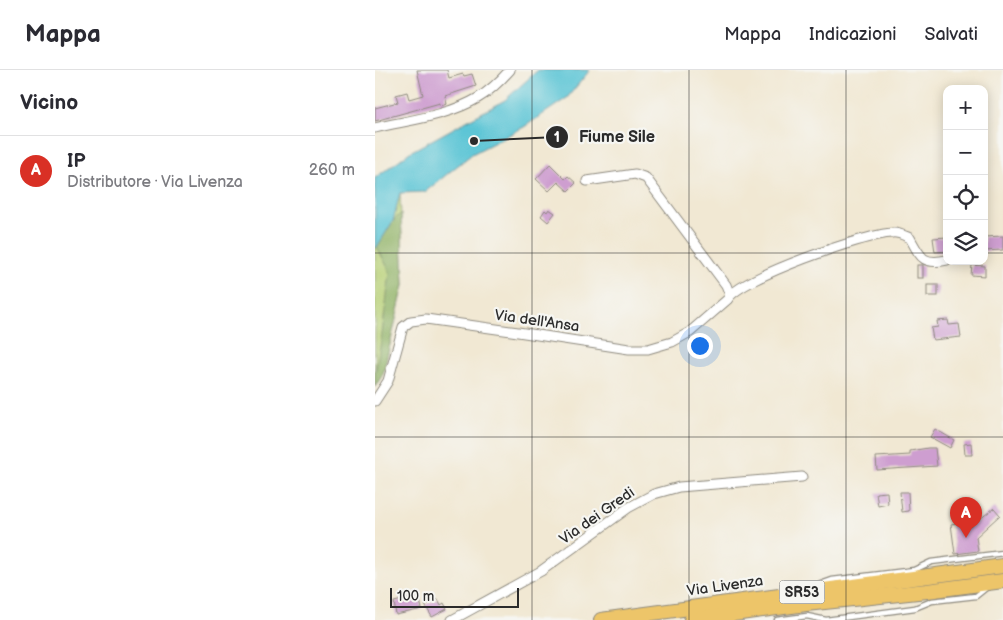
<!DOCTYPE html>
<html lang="it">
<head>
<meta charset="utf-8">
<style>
  body { margin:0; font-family:"Balsamiq Sans",sans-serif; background:#f7f7f7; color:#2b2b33 }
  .controls { position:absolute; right:15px; top:15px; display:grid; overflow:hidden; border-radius:10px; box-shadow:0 2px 12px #0003 }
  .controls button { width:45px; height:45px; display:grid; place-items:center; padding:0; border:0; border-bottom:1px solid #e1e1e2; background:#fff; color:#2b2b33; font:25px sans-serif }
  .scale { position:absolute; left:15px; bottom:12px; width:129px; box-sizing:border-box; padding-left:5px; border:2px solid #2b2b2b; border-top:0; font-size:14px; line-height:18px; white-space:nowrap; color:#2b2b2b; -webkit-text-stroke:4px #f6f6f2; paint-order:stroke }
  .you { position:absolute; left:324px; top:275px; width:18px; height:18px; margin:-12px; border:4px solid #fff; border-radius:50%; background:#1a73e8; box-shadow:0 0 0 8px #1a73e833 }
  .badge { display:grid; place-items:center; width:32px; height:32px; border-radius:50%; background:#d93025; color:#fff; font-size:16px; font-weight:700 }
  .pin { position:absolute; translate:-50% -41px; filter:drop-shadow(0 1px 2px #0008) }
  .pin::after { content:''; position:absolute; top:26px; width:18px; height:15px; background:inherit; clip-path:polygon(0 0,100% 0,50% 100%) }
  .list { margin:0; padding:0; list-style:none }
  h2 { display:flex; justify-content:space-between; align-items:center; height:65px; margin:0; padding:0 20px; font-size:21px }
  h2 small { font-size:16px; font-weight:400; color:#7c7c81 }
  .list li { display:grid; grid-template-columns:32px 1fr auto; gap:15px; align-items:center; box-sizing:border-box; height:70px; padding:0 20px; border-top:1px solid #e1e1e2 }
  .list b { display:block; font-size:19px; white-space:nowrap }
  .list p { margin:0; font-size:16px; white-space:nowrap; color:#7c7c81 }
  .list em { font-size:16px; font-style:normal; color:#7c7c81 }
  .icon { flex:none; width:28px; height:28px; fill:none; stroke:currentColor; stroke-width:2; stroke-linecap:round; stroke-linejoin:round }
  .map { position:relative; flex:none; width:628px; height:550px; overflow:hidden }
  header { display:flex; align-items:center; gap:30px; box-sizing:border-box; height:70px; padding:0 25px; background:#fff; border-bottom:1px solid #e1e1e2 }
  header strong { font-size:24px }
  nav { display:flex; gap:28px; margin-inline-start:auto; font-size:18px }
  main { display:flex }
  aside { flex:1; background:#fff }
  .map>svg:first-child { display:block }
</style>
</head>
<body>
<header>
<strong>Mappa</strong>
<nav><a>Mappa</a><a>Indicazioni</a><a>Salvati</a></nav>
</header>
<main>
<aside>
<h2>Vicino<small></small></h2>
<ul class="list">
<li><span class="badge">A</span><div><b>IP</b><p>Distributore · Via Livenza</p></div><em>260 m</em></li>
</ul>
</aside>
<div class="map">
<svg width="628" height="550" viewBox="0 0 628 550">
  <rect width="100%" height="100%" fill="#f6f6f2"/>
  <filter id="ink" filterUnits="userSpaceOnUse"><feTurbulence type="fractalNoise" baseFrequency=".02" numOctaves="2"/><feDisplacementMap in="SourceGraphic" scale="10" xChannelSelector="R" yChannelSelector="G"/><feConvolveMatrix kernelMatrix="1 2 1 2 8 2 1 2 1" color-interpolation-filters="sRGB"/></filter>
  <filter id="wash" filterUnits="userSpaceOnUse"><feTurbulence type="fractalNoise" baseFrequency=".0096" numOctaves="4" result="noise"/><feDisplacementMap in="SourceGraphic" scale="20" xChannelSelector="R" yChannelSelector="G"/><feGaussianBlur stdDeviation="1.12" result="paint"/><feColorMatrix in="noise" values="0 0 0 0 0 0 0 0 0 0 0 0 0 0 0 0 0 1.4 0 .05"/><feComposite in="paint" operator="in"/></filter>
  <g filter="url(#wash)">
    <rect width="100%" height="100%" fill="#f1e8d3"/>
    <polygon fill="#b7d075" stroke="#717e50" points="25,123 29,215 8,304 0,317 0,178 2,177 18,151"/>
    <polygon fill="#91b266" stroke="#5e6e48" points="26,143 29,215 8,304 0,317 0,303 6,271 15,202 2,177 18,151"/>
    <polygon fill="#5bc5d5" stroke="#437880" points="163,0 215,0 192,28 149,57 97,84 50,122 25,123 18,151 2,177 0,178 0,108 35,82 130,30"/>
    <g id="blocks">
      <g fill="#ce9ed0">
        <polygon points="42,0 72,0 74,8 88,4 89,6 97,4 101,16 70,26 72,34 65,36 65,33 0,51 0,38 23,32 21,25 32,22 34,29 48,25"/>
        <polygon points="175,94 190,109 193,106 201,113 193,121 183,112 174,121 161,109"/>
        <polygon points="174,139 180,143 173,152 166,146 170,140 172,142"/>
        <polygon points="628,166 628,180 609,181 609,167"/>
        <polygon points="572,167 572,181 560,182 558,168"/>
        <rect x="542" y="195" width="6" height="13"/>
        <polygon points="597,195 610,196 610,206 596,205"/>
        <rect x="552" y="215" width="11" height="11"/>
        <polygon points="573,250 574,255 584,254 586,267 558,270 556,258 563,257 562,251"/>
        <polygon points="560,359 579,370 575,378 555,367"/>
        <polygon points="596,373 597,385 590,385 589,374"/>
        <polygon points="553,378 560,378 562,396 502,400 501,387 535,385 535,381"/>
        <polygon points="512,422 513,434 503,436 501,423"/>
        <polygon points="525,422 533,422 534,441 527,442"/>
        <polygon points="619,438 625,445 601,467 603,481 580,484 576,454 594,451 595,457"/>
        <polygon points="44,526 47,539 21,545 19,532"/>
        <polygon points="63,529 66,535 69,533 72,539 57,547 50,535"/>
      </g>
    </g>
  </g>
  <g filter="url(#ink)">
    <use href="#blocks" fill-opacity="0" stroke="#8e8a7f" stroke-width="1"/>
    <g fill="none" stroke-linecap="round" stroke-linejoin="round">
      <defs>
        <g id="service">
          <polyline points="443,515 457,510 539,500 556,492 628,483"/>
          <polyline points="402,550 432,546 451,550 540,538 557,531 601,526 611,518"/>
        </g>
        <g id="minor">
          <path d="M 0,58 C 34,50 73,46 103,28 C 115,21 126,10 135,0"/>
          <polyline points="212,111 260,104 271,108 351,215 355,225"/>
          <path d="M 0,331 L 13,311 L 28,257 L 36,251 L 51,249 L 143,262 L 254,279 L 273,279 L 297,272 L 315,262 L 353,229 C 364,208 491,164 517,163 C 523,162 530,166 535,168 C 546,188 548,195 572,190"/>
          <polyline points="77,550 166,501 253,438 279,424 304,417 427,407"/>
        </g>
        <g id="trunk">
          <polyline points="226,550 628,496"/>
          <polyline points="316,550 431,534 552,521 628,511"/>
        </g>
      </defs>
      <use href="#service" stroke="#8e8a7f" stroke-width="7"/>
      <use href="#minor" stroke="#8e8a7f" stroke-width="11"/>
      <use href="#trunk" stroke="#8e8a7f" stroke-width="16"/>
      <use href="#service" stroke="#fff" stroke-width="4.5"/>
      <use href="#minor" stroke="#fff" stroke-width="9"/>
      <use href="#trunk" stroke="#edc569" stroke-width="14"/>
    </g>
  </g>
  <path fill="none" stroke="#2b2b2b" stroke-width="1" stroke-opacity="0.55" d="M 157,0 L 157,550M 314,0 L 314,550M 471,0 L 471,550M 0,183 L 572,183M 609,183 L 628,183M 0,367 L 628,367"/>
  <g text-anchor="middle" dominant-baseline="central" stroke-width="4.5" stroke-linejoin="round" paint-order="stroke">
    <rect fill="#f6f6f2" stroke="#686867" stroke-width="1" x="404.5" y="510.5" width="45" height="23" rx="4"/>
    <g font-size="14" font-weight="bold" fill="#2b2b2b">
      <text x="427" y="522">SR53</text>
    </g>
    <g font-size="15" fill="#2b2b2b" stroke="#f6f6f2">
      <text transform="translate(162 251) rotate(8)">Via dell'Ansa</text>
      <text transform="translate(222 446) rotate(-35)">Via dei Gredi</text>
      <text transform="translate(350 516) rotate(-8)">Via Livenza</text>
    </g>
  </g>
  <path fill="none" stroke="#2b2b2b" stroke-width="2" d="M99 71L182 67"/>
  <g fill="#2b2b2b" stroke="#f6f6f2" stroke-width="2">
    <circle cx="99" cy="71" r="5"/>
    <circle cx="182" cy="67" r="12"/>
  </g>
  <g font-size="15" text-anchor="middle" font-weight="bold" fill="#fff">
    <text x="182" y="72">1</text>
  </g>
  <g font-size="16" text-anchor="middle" font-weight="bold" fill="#2b2b2b" stroke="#f6f6f2" stroke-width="4.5" stroke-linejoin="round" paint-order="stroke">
    <text x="242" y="72">Fiume Sile</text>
  </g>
</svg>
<div class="controls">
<button>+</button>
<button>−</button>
<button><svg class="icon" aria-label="locate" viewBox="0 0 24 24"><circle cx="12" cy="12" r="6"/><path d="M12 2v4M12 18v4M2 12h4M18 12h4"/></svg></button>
<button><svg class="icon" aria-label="layers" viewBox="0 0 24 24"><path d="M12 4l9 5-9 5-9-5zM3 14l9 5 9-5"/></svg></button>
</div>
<div class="scale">100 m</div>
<div class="you"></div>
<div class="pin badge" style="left:591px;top:468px">A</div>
</div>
</main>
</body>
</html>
